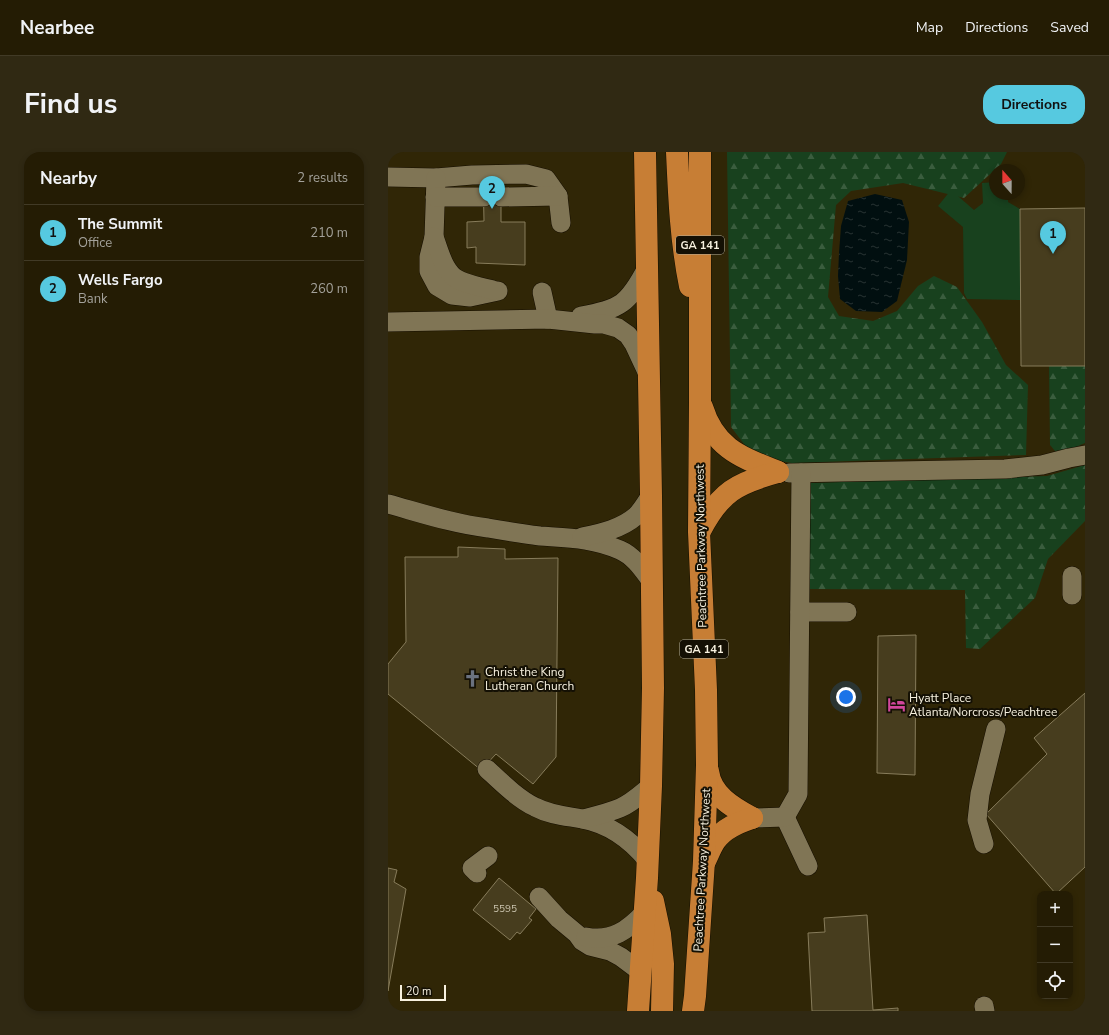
<!DOCTYPE html>
<html lang="en">
<head>
<meta charset="utf-8">
<style>
  body { margin:0; font-family:"Nunito Sans",sans-serif; background:#302913; color:#f1f3f6 }
  .controls { position:absolute; right:12px; bottom:12px; display:grid; overflow:hidden; border-radius:8px; box-shadow:0 2px 6px #0003 }
  .controls button { width:36px; height:36px; display:grid; place-items:center; padding:0; border:0; border-bottom:1px solid #413a26; background:#241c04; color:#f1f3f6; font:20px sans-serif }
  .compass { position:absolute; left:601px; top:12px; width:36px; height:36px; border-radius:50%; background:#241c04; box-shadow:0 2px 6px #0003; rotate:339deg }
  .scale { position:absolute; left:12px; bottom:10px; width:46px; box-sizing:border-box; padding-left:4px; border:2px solid #f7f1df; border-top:0; font-size:11px; line-height:14px; white-space:nowrap; color:#f7f1df; -webkit-text-stroke:3px #141004; paint-order:stroke }
  .you { position:absolute; left:458px; top:545px; width:14px; height:14px; margin:-10px; border:3px solid #fff; border-radius:50%; background:#1a73e8; box-shadow:0 0 0 6px #1a73e833 }
  .badge { display:grid; place-items:center; width:26px; height:26px; border-radius:50%; background:#56c9e0; color:#111; font-size:13px; font-weight:700 }
  .pin { position:absolute; translate:-50% -33px; filter:drop-shadow(0 1px 2px #0008) }
  .pin::after { content:''; position:absolute; top:21px; width:14px; height:12px; background:inherit; clip-path:polygon(0 0,100% 0,50% 100%) }
  .list { margin:0; padding:0; list-style:none }
  h2 { display:flex; justify-content:space-between; align-items:center; height:52px; margin:0; padding:0 16px; font-size:17px }
  h2 small { font-size:13px; font-weight:400; color:#a3a19a }
  .list li { display:grid; grid-template-columns:26px 1fr auto; gap:12px; align-items:center; box-sizing:border-box; height:56px; padding:0 16px; border-top:1px solid #413a26 }
  .list b { display:block; font-size:15px; white-space:nowrap }
  .list p { margin:0; font-size:13px; white-space:nowrap; color:#a3a19a }
  .list em { font-size:13px; font-style:normal; color:#a3a19a }
  .icon { flex:none; width:22px; height:22px; fill:none; stroke:currentColor; stroke-width:2; stroke-linecap:round; stroke-linejoin:round }
  .map { position:relative; flex:none; width:697px; height:859px; overflow:hidden; border-radius:16px }
  header { display:flex; align-items:center; gap:24px; box-sizing:border-box; height:56px; padding:0 20px; background:#241c04; border-bottom:1px solid #413a26 }
  header strong { font-size:19px }
  nav { display:flex; gap:22px; margin-inline-start:auto; font-size:14px }
  .intro { display:flex; align-items:center; justify-content:space-between; box-sizing:border-box; height:96px; padding:0 24px }
  h1 { margin:0; font-size:28px }
  .button { padding:10px 18px; border-radius:16px; background:#56c9e0; color:#111; font-size:14px; font-weight:700 }
  main { display:flex; gap:24px; padding:0 24px }
  aside { flex:1; background:#241c04; border-radius:16px; box-shadow:0 2px 6px #0003 }
  .map>svg:first-child { display:block }
</style>
</head>
<body>
<header>
<strong>Nearbee</strong>
<nav><a>Map</a><a>Directions</a><a>Saved</a></nav>
</header>
<div class="intro"><h1>Find us</h1><a class="button">Directions</a></div>
<main>
<aside>
<h2>Nearby<small>2 results</small></h2>
<ul class="list">
<li><span class="badge">1</span><div><b>The Summit</b><p>Office</p></div><em>210 m</em></li>
<li><span class="badge">2</span><div><b>Wells Fargo</b><p>Bank</p></div><em>260 m</em></li>
</ul>
</aside>
<div class="map">
<svg width="697" height="859" viewBox="0 0 697 859">
  <defs>
    <pattern id="forest-firs" width="22" height="20" patternUnits="userSpaceOnUse"><rect width="22" height="20" fill="#18411e"/><path d="M5 1l3.5 6h-7zM16 11l3.5 6h-7z" fill="#3a5d3e"/></pattern>
    <pattern id="water-ripples" width="26" height="14" patternUnits="userSpaceOnUse"><rect width="26" height="14" fill="#010f10"/><path d="M2 4q2-2 4 0t4 0M15 11q2-2 4 0t4 0" fill="none" stroke="#273232"/></pattern>
  </defs>
  <rect width="100%" height="100%" fill="#302606"/>
  <polygon fill="#18411e" points="607,30 607,42 620,42 620,50 632,57 632,148 579,147 576,141 575,75 550,54 563,38 586,58 595,51 594,31"/>
  <g fill="url(#forest-firs)">
    <polygon points="339,0 619,0 613,12 576,46 515,31 463,39 448,53 440,145 451,164 485,169 509,159 530,134 546,124 569,135 594,170 618,213 640,233 638,303 404,311 366,305 343,275"/>
    <polygon points="661,214 697,214 697,291 683,297 667,299 662,293"/>
    <polygon points="697,313 697,369 660,407 647,446 592,497 578,496 577,438 420,437 422,331 659,324"/>
  </g>
  <polygon fill="url(#water-ripples)" points="487,42 514,48 521,70 519,108 509,149 494,160 468,159 452,147 450,124 451,101 453,74 460,49"/>
  <g fill="#473d1e" stroke="#877c5b">
    <polygon points="95,23 113,23 113,70 137,70 137,113 88,111 88,95 79,96 79,70 96,69"/>
    <polygon points="697,56 697,214 633,214 632,57"/>
    <polygon points="70,395 117,397 117,407 170,406 168,605 145,632 108,602 93,618 0,542 0,512 18,490 17,405 70,405"/>
    <polygon points="528,483 527,623 489,621 490,484"/>
    <polygon points="697,541 697,715 668,742 598,662 659,602 646,586"/>
    <polygon points="0,716 9,718 6,730 18,737 0,839"/>
    <polygon points="111,726 148,757 141,766 144,768 132,782 129,780 122,788 85,758"/>
    <polygon points="479,763 485,858 510,856 510,859 424,859 420,781 437,780 436,766"/>
  </g>
  <g fill="none" stroke-linecap="round" stroke-linejoin="round">
    <defs>
      <g id="minor">
        <polyline points="0,25 48,26 84,23 138,22 158,27 170,44 173,71"/>
        <polyline points="48,26 46,85 41,105 41,119 49,134 64,143 82,145 110,139"/>
        <polyline points="47,45 96,45"/>
        <polyline points="113,45 170,44"/>
        <path d="M 46,85 C 51,98 55,116 66,125 C 73,131 96,136 105,138"/>
        <polyline points="154,140 160,167"/>
        <path d="M 193,164 C 233,157 240,152 259,116"/>
        <polyline points="0,170 160,167 207,172 216,172 230,176 240,183 246,192 260,222"/>
        <polyline points="401,321 617,317 654,313 681,306 697,303"/>
        <path d="M 0,352 C 33,361 66,372 100,376 C 117,379 135,382 152,384 C 180,386 205,386 232,398 C 246,404 255,418 264,430"/>
        <path d="M 194,385 C 213,381 233,377 248,364 C 254,358 258,351 263,343"/>
        <polyline points="684,443 684,424"/>
        <polyline points="412,460 459,460"/>
        <path d="M 99,617 C 113,630 130,647 147,655 C 162,663 178,664 194,667 C 221,672 243,688 260,709"/>
        <polyline points="397,665 410,642 413,321"/>
        <polyline points="397,665 420,714"/>
        <polyline points="364,666 397,665"/>
        <path d="M 195,667 C 207,664 220,661 232,656 C 244,651 253,642 263,634"/>
        <polyline points="596,692 589,668 592,642 608,577"/>
        <polyline points="89,721 84,716 100,704"/>
        <polyline points="151,745 171,767 189,782 194,789 202,794 222,799 233,805 253,820"/>
        <path d="M 198,785 C 224,790 240,778 257,760"/>
        <polyline points="596,854 597,859"/>
      </g>
      <g id="highway">
        <path d="M 289,0 C 291,45 293,90 302,134"/>
        <path d="M 314,255 C 327,297 353,305 390,320"/>
        <path d="M 312,379 C 332,340 349,331 390,320"/>
        <path d="M 320,619 C 323,643 344,655 364,666"/>
        <path d="M 317,709 C 320,703 323,695 327,689 C 336,676 350,671 364,666"/>
        <polyline points="265,749 272,782 275,812 274,859"/>
        <polyline points="250,859 259,726 263,634 265,536 263,343 257,0"/>
        <polyline points="305,859 307,844 316,709 319,613 318,538 311,380 312,249 312,0"/>
      </g>
    </defs>
    <use href="#minor" stroke="#160f00" stroke-width="20"/>
    <use href="#highway" stroke="#160f00" stroke-width="23"/>
    <use href="#minor" stroke="#807555" stroke-width="19"/>
    <use href="#highway" stroke="#c77e35" stroke-width="22"/>
  </g>
  <defs>
    <symbol id="church-bare" viewBox="-9 -9 18 18"><path d="M-1.2-6h2.4v3.5h3.3v2.4h-3.3V6h-2.4V-.1h-3.3v-2.4h3.3Z" fill="#6b7280" stroke="#141004" stroke-width="2.5" paint-order="stroke"/></symbol>
    <symbol id="hotel-bare" viewBox="-9 -9 18 18"><path d="M-6-4.5h1.5V1H6V5H4.5V3h-9V5H-6ZM-4 0a1.8 1.8 0 1 1 3.6 0ZM.5 0V-2.5h3Q6-2.5 6 0Z" fill="#d1479c" stroke="#141004" stroke-width="2.5" paint-order="stroke"/></symbol>
  </defs>
  <g fill-rule="evenodd">
    <use href="#church-bare" x="72" y="514" width="25" height="25"/>
    <use href="#hotel-bare" x="496" y="540" width="25" height="25"/>
  </g>
  <g text-anchor="middle" dominant-baseline="central" stroke-width="4" stroke-linejoin="round" paint-order="stroke">
    <g font-size="10" fill="#cbc4af">
      <text x="117" y="757">5595</text>
    </g>
    <g fill="#141004" stroke="#b3ae9d" stroke-width="1">
      <rect x="288" y="84" width="48" height="18" rx="3"/>
      <rect x="292" y="488" width="48" height="18" rx="3"/>
    </g>
    <g font-size="11" font-weight="bold" fill="#f7f1df">
      <text x="312" y="93">GA 141</text>
      <text x="316" y="497">GA 141</text>
    </g>
    <g font-size="12" fill="#f7f1df" stroke="#141004">
      <text transform="translate(313 394) rotate(-91)">Peachtree Parkway Northwest</text>
      <text transform="translate(314 718) rotate(-87)">Peachtree Parkway Northwest</text>
    </g>
    <g font-size="12" fill="#f7f1df" stroke="#141004" text-anchor="start">
      <text x="97" y="520">Christ the King<tspan x="97" dy="14">Lutheran Church</tspan></text>
      <text x="521" y="546">Hyatt Place<tspan x="521" dy="14">Atlanta/Norcross/Peachtree</tspan></text>
    </g>
  </g>
</svg>
<div class="controls">
<button>+</button>
<button>−</button>
<button><svg class="icon" aria-label="locate" viewBox="0 0 24 24"><circle cx="12" cy="12" r="6"/><path d="M12 2v4M12 18v4M2 12h4M18 12h4"/></svg></button>
</div>
<svg class="compass" viewBox="-18 -18 36 36"><path d="M0-13l5 13h-10z" fill="#e53935"/><path d="M0 13l5-13h-10z" fill="#a3a19a"/></svg>
<div class="scale">20 m</div>
<div class="you"></div>
<div class="pin badge" style="left:665px;top:102px">1</div>
<div class="pin badge" style="left:104px;top:57px">2</div>
</div>
</main>
</body>
</html>
